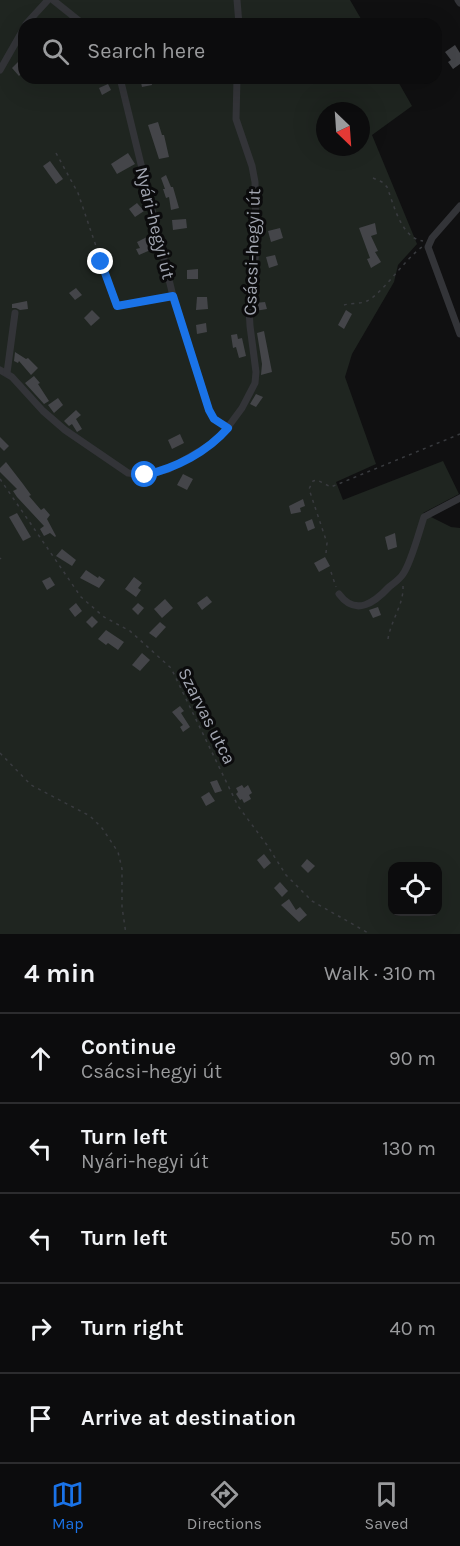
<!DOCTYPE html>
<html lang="en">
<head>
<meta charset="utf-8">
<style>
  body { margin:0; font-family:Karla,sans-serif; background:#1a1a1b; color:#f1f3f6 }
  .controls { position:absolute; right:18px; bottom:18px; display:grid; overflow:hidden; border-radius:12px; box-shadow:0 6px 24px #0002 }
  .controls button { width:54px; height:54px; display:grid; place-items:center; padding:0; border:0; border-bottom:2px solid #2c2c2e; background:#0c0c0d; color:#f1f3f6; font:30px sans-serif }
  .compass { position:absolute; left:316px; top:102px; width:54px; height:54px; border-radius:50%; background:#0c0c0d; box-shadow:0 6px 24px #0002; rotate:155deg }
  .stop { position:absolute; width:18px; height:18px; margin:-14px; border:4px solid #1a73e8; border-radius:50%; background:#fff }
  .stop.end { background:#1a73e8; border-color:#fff; box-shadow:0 2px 6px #0008 }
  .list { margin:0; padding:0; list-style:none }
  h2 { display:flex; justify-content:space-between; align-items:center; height:78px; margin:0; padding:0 24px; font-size:26px }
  h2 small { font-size:20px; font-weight:400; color:#9a9b9d }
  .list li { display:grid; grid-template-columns:39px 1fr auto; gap:18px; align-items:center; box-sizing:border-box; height:90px; padding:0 24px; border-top:2px solid #2c2c2e }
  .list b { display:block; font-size:22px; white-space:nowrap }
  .list p { margin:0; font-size:20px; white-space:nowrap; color:#9a9b9d }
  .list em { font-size:20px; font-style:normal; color:#9a9b9d }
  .icon { flex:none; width:33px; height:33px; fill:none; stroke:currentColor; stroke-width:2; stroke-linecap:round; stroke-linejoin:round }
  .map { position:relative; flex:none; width:460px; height:934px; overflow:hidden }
  .search { position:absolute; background:#0c0c0d; box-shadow:0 6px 24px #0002; left:18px; right:18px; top:18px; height:66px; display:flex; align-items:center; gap:15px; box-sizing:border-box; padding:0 21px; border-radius:18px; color:#9a9b9d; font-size:22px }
  .sheet { height:528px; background:#0c0c0d }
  nav { display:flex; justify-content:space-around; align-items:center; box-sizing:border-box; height:84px; border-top:2px solid #2c2c2e; background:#0c0c0d; font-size:16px; color:#9a9b9d }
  nav a { display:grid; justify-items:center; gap:3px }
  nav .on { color:#1a73e8 }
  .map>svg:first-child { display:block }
</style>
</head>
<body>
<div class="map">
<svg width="460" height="934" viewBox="0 0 460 934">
  <rect width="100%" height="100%" fill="#101011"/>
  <path fill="#1f2520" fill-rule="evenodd" d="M 0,0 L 350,0 L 364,24 L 24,24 L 24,78 L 396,78 L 412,106 L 372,135 L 417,244 L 398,265 L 394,282 L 352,354 L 345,377 L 376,464 L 336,482 L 343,500 L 443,461 L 459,494 L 423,513 L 451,527 L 460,528 L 460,934 L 0,934 ZM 325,111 L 361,111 L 361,147 L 325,147 ZM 392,867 L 438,867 L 438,912 L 392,912 Z"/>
  <g fill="#444549">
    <polygon points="455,45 460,53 460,64 453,69 448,62 451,60 445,52"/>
    <polygon points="19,61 24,67 24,71 19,76 12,68"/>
    <polygon points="140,78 151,78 152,85 142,87"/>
    <polygon points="108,84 111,90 102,95 99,88"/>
    <polygon points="158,122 162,135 164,135 169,157 159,159 148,125"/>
    <polygon points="128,153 135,164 117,174 111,164"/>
    <polygon points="50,161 63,179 56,184 43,166"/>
    <polygon points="166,175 171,187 173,187 179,208 171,210 169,197 166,198 163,189 165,189 161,178"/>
    <polygon points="137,203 144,211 135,217 129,209"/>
    <polygon points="186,219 187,228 173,230 172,220"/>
    <polygon points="375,223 377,234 371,236 378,251 375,252 381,262 371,268 367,259 370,258 359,228"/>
    <polygon points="280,228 283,238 271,242 268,231"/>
    <polygon points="149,236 155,248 139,255 136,249 140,248 137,242"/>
    <polygon points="275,255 278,265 269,268 266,257"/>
    <polygon points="198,269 198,279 187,279 187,270"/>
    <polygon points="76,288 82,295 75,300 69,293"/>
    <polygon points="197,297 207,297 208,309 196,310"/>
    <polygon points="27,301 28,309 20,310 16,308 12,308 12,304"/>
    <polygon points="265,302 267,309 255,311 255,303"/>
    <polygon points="92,310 100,318 91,326 84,318"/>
    <polygon points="346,310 352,314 344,329 338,325"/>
    <polygon points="206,323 207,332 197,334 196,325"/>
    <polygon points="264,331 272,372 261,375 262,364 257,333"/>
    <polygon points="237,334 238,339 242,338 246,356 239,358 236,347 233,348 231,335"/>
    <polygon points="15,352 26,359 28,358 38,368 31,375 19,361 18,363 14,361"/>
    <polygon points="34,376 40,383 38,384 49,401 44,404 25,383"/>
    <polygon points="256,394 263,397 256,407 250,404"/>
    <polygon points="58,398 63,405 54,413 48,405"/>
    <polygon points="76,410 81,415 76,419 82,429 77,432 72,424 69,426 64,421"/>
    <polygon points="180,434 184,443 172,449 168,440"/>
    <polygon points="0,437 9,446 4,451 0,447"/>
    <polygon points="6,462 23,484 31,495 29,496 41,510 44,508 50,515 47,519 56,536 55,537 50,533 44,536 40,529 44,526 17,497 13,491 17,489 0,472 0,468"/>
    <polygon points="183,474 193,479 187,490 177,485"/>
    <polygon points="303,499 305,506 300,508 301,512 291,514 289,506"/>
    <polygon points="17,513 31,537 23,541 9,517"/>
    <polygon points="312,519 315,528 308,531 305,522"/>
    <polygon points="395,533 397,547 388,550 385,537"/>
    <polygon points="62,549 76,560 72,566 56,556"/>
    <polygon points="325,557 330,566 319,572 314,563"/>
    <polygon points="86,570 98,578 99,576 105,580 99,588 80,578"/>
    <polygon points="50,577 55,585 47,590 42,581"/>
    <polygon points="134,577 142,583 138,588 141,590 136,597 125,589"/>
    <polygon points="207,596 212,602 202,610 197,603"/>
    <polygon points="165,599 173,608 162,618 154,609"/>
    <polygon points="76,603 82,611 75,617 69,609"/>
    <polygon points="138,603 144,608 138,615 132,609"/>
    <polygon points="378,607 381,615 373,618 369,610"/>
    <polygon points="92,616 98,622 92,628 86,622"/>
    <polygon points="160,622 166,627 156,638 149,633"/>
    <polygon points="106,630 124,642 118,650 108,643 106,645 98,639"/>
    <polygon points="142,653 150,660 140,671 132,665"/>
    <polygon points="180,706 184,711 181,713 190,727 183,732 180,727 183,725 172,712"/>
    <polygon points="217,780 222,791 215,793 210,782"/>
    <polygon points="242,785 244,788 248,785 252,793 249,795 251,799 244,803 242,799 240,800 236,794 238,792 236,788"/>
    <polygon points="209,792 215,801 206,806 201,797"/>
    <polygon points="264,854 271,863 264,869 257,860"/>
    <polygon points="307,859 315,866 308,873 301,866"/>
    <polygon points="280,882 288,891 282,897 274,888"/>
    <polygon points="289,899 296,910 300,907 307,915 299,922 281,905"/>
  </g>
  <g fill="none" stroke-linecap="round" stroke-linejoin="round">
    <g stroke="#393b3f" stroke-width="1.5" stroke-dasharray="3 4.5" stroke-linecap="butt">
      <polyline points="56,153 78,193 99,255"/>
      <path d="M 373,178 L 382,182 L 387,187 C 394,205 401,238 423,241"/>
      <path d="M 344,305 C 351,303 361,304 367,301 C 383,293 404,260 422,247"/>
      <polyline points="0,479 81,597 104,617 130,631 171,668 238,806 267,845 286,875 312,901 370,934"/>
      <polyline points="326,553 327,543 309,489 313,481 317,480 331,487 460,434"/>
      <polyline points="0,558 1,559"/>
      <polyline points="331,572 336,587"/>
      <path d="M 388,639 C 391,620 404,604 403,586"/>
      <polyline points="0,753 31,785 90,816 102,828 118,852 122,869 122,907 126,934"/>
    </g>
    <g stroke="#333438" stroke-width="7">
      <polyline points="53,0 83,24"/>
      <polyline points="237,0 239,24"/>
      <polyline points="458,0 460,3"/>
      <polyline points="26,24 48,0"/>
      <polyline points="0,70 24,28"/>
      <polyline points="120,78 173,296 209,410 214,419 228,427"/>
      <polyline points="460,206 432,238 428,247 460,334"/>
      <polyline points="101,262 117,306 173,296"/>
      <polyline points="0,370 12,377 43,411 65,430 128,473 145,475 169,469 213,443 228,427 242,408 255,383 256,372 250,326 249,308 256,251 255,182 252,166 236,119 237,78"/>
      <polyline points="7,373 15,313"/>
      <path d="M 339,594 C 356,617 375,602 389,587 C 394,583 400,579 403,574 C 411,563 419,532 424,517 L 460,498"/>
    </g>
  </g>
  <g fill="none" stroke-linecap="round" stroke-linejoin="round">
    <path stroke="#1a73e8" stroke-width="8" d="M 101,262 L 117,306 L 173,296 L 209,410 L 214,419 L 228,428 C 207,452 176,468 145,475"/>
  </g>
  <g text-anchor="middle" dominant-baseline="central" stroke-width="6" stroke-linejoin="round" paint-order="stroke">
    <g font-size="18" fill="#a2a6b1" stroke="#0b0b0c">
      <text transform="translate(155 223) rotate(76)">Nyári-hegyi út</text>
      <text transform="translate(252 252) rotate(-88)">Csácsi-hegyi út</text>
      <text transform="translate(207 716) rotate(63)">Szarvas utca</text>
    </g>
  </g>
</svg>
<div class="controls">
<button><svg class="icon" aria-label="locate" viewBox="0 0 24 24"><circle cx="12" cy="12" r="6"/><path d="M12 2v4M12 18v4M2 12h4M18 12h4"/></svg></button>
</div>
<svg class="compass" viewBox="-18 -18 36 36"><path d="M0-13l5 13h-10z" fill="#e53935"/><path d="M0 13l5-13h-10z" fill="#9a9b9d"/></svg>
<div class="stop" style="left:145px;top:475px"></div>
<div class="stop end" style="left:101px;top:262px"></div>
<div class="search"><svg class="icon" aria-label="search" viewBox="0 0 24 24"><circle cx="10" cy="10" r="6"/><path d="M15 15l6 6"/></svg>Search here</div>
</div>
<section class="sheet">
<h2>4 min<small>Walk · 310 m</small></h2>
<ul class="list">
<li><svg class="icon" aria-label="ahead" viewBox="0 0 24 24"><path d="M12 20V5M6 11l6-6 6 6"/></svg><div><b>Continue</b><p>Csácsi-hegyi út</p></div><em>90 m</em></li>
<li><svg class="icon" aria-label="left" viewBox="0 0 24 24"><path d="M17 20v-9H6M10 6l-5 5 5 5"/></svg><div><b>Turn left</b><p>Nyári-hegyi út</p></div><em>130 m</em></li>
<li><svg class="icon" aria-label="left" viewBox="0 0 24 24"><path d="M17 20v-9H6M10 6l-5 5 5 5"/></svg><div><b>Turn left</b></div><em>50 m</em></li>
<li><svg class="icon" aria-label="right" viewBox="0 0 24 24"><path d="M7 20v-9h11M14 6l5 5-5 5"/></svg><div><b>Turn right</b></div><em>40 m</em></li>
<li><svg class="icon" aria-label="arrive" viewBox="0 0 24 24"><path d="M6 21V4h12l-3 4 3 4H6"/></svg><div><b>Arrive at destination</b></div></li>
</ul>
</section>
<nav>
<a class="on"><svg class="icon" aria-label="map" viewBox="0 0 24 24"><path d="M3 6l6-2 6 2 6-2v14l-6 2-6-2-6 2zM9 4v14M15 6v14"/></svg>Map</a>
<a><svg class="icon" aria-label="directions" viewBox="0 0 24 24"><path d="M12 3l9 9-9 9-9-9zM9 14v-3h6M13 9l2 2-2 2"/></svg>Directions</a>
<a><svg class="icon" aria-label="saved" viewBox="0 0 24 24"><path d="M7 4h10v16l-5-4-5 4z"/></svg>Saved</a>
</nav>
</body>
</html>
